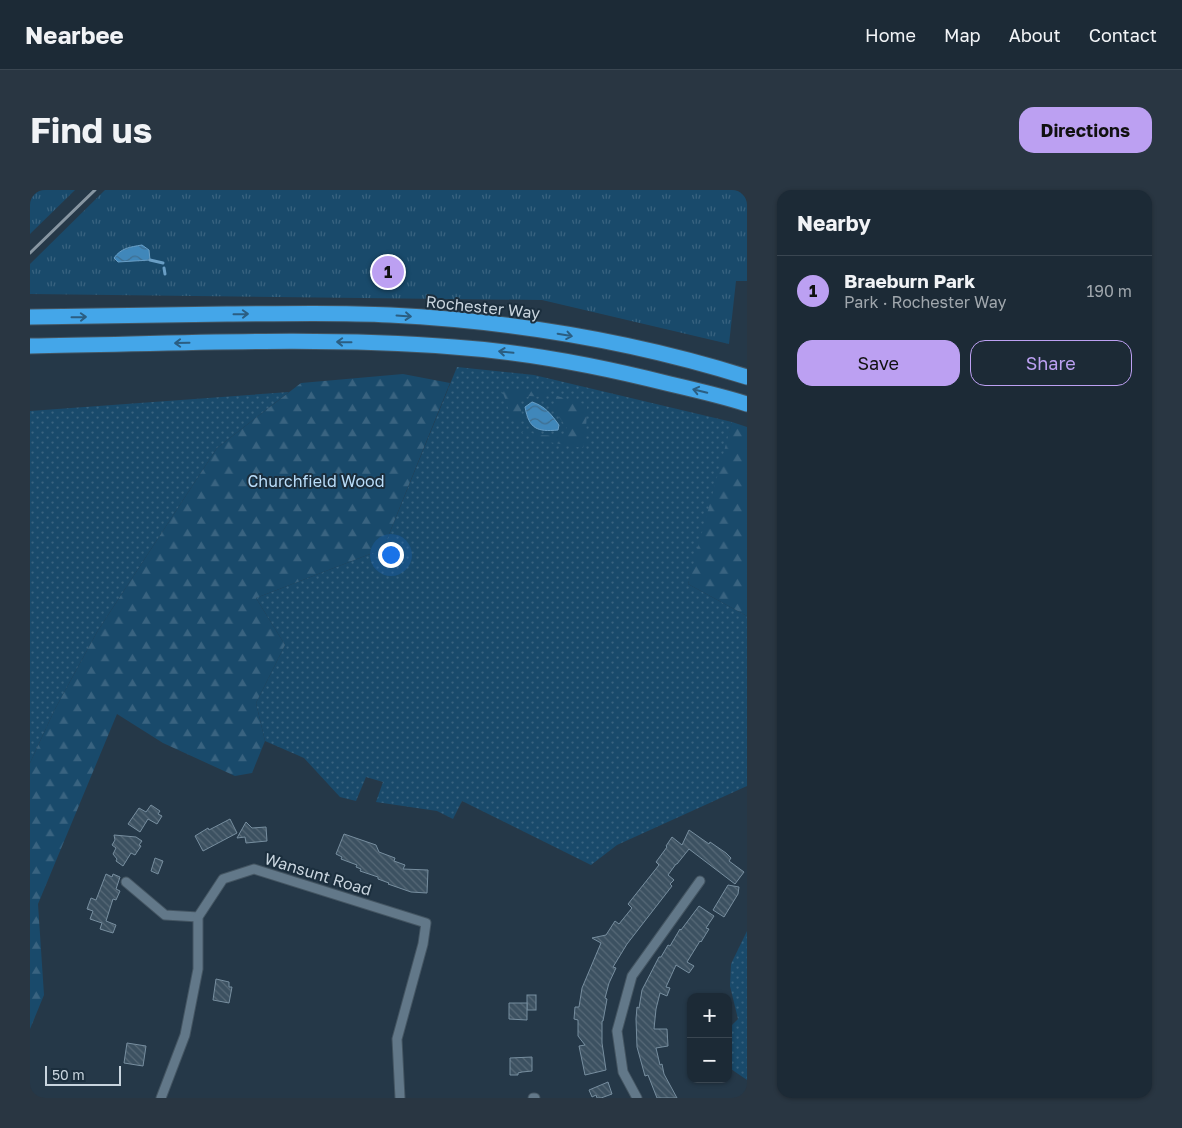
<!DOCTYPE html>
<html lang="en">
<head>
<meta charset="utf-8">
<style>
  body { margin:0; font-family:"Golos Text",sans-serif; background:#293642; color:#f1f3f6 }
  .controls { position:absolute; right:15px; bottom:15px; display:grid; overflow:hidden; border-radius:10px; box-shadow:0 1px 4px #0004 }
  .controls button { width:45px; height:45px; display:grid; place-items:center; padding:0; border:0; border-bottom:1px solid #3a4651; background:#1c2a36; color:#f1f3f6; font:25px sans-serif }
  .scale { position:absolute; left:15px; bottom:12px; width:76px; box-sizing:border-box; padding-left:5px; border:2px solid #c8d4de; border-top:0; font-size:14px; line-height:18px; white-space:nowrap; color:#c8d4de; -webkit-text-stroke:4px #1b2e3d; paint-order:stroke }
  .you { position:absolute; left:360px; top:364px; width:18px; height:18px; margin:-12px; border:4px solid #fff; border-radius:50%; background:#1a73e8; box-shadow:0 0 0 8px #1a73e833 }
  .badge { display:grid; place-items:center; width:32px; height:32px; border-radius:50%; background:#bca0f2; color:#111; font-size:16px; font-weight:700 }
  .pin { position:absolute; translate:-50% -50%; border:2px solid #fff; box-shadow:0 1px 5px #0006 }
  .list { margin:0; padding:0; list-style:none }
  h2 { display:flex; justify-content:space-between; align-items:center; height:65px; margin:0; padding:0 20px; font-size:21px }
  h2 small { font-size:16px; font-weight:400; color:#a0a7ad }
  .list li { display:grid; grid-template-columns:32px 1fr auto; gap:15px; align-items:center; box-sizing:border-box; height:70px; padding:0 20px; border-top:1px solid #3a4651 }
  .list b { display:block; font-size:19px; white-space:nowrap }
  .list p { margin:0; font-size:16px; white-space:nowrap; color:#a0a7ad }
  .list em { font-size:16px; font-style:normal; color:#a0a7ad }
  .actions { display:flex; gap:10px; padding:15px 20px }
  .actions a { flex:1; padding:11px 0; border:1px solid #bca0f2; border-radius:15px; text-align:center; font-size:18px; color:#bca0f2 }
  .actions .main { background:#bca0f2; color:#111 }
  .map { position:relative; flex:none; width:717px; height:908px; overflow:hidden; border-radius:15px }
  header { display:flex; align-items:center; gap:30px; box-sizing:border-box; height:70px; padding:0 25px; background:#1c2a36; border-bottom:1px solid #3a4651 }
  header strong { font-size:24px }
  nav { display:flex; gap:28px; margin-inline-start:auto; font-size:18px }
  .intro { display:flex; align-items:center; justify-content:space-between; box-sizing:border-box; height:120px; padding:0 30px }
  h1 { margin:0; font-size:35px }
  .button { padding:12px 22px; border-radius:15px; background:#bca0f2; color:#111; font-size:18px; font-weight:700 }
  main { display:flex; gap:30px; padding:0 30px }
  aside { flex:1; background:#1c2a36; border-radius:15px; box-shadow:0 1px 4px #0004 }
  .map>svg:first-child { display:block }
</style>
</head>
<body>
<header>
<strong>Nearbee</strong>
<nav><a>Home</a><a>Map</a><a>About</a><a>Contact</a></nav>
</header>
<div class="intro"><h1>Find us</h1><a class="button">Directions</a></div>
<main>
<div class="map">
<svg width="717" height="908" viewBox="0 0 717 908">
  <defs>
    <pattern id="grass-dots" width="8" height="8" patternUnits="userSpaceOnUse" patternTransform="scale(1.25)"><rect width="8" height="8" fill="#194a6b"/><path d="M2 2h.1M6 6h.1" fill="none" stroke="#396380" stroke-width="1.8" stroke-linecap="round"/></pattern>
    <pattern id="forest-firs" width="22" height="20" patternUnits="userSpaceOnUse" patternTransform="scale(1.25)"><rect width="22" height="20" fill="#194a6b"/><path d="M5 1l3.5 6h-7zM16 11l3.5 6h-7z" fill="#396380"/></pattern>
    <pattern id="park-tufts" width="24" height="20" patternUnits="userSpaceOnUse" patternTransform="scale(1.25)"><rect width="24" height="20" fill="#194a6b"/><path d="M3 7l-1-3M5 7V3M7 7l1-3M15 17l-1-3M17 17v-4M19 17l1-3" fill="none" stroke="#396380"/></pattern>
    <pattern id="water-waves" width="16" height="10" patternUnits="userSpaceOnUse" patternTransform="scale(1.25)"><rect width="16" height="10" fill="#4087ba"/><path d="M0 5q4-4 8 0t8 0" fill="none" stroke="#3f6e90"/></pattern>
    <pattern id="building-back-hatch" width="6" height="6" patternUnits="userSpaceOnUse" patternTransform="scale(1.25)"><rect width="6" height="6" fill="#3c5161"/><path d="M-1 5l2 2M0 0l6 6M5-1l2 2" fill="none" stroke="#576977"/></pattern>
  </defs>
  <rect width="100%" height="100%" fill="#253848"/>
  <g fill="url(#grass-dots)">
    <polygon points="427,177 504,185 702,232 681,323 658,394 717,426 717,596 587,655 561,675 432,611 423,629 407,621 346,612 353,592 336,587 326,611 310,607 274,568 235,551 226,513 255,455 226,408 353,359"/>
    <polygon points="259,202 187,258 67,442 24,521 0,573 0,221"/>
    <polygon points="717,741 717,890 698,877 698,839 708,829 700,796 701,774"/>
  </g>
  <g fill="url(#forest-firs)">
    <polygon points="373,184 420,193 353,359 226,408 255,455 226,513 235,551 222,583 205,586 133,553 87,524 8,714 14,805 0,839 0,573 24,521 67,442 187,258 271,193"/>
    <path d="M 470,198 C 487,203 499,197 515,201 L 514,207 L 500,206 L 490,210 L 492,228 L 487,233 C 476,222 478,210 470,198 Z"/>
    <polygon points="527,206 557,215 556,241 553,258 507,250 492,243 496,239 505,245 537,246 537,238 522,218"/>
    <polygon points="702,232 717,237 717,426 658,394"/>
  </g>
  <g fill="url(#park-tufts)">
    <polygon points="1,0 45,0 0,44 0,2"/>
    <polygon points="75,0 717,0 717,91 706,91 699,154 512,110 0,104 0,74"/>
  </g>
  <g fill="url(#water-waves)" stroke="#699ec5">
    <path d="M 112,55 L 119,60 L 120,70 L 88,72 L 84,68 C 91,58 100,57 112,55 Z"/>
    <path d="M 502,212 C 515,216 521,224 529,235 L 528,240 C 507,242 499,239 495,217 Z"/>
  </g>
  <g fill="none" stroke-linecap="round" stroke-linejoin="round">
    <g stroke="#699ec5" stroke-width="3">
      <polyline points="120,70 133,73"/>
      <polyline points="134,78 135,84"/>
    </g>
  </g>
  <g fill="url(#building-back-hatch)" stroke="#778e9f">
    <polygon points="121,615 130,621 128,624 132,626 127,634 118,629 110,642 98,634 109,618 116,622"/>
    <polygon points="200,629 207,643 173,661 165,646 178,638 179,640"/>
    <polygon points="216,632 222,638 236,637 237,651 216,653 215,647 207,648"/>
    <polygon points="659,640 679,654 680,652 696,663 701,668 699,671 714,682 705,694 659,659 647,674 646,674 638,685 644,690 640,694 642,696 597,754 583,777 586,778 579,793 575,808 577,809 573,831 572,831 572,853 576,880 555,885 549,856 555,855 548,846 548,830 544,829 545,817 549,817 552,798 571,753 562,748 576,745 585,731 589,734 602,718 598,714 629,675 626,672 637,657 636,656 642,647 652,655"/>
    <polygon points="314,644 346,655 349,662 365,668 364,671 375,675 373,679 398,680 397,703 381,702 358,694 359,693 348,689 348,687 330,681 331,679 326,677 327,675 311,669 312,667 306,664"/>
    <polygon points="84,645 106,647 112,651 109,655 111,656 105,665 101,663 93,676 86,671 87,669 83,664 86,658 82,655 85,650"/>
    <polygon points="125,668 133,671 128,684 121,681"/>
    <polygon points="76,684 82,687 83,684 90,687 86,699 90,701 86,710 83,709 76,731 86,735 83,743 70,739 72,733 60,729 63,721 57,719 61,708 66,710"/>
    <polygon points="698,695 709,697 708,704 694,727 683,720"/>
    <polygon points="669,716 684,726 676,738 679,739 671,752 670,751 657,772 664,776 659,783 646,775 636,797 640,798 637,806 630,803 626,819 624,839 637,839 638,856 626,858 630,875 632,874 634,884 647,908 627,908 618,885 615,886 607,857 606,829 607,817 609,818 612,800 629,767 631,767 638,755 640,756 650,739 651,740"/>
    <polygon points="186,789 199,792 199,797 202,797 199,813 183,810"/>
    <rect x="497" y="805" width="9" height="15"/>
    <polygon points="479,813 497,813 497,830 479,829"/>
    <polygon points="97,853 116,856 113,876 94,873"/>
    <polygon points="502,867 502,881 492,882 488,883 488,885 480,885 480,868"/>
    <polygon points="578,892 582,904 571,908 567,908 566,905 562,907 559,900"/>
  </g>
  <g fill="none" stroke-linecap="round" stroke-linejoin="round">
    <defs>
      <g id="street">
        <polyline points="96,692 135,725 168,727"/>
        <polyline points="131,908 155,845 168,779 168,727 193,689 224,679 396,733 393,754 367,849 370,908"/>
        <polyline points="503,908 505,908"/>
        <polyline points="607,908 593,882 587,841 602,786 670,691"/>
      </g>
      <g id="highway">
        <path d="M 0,127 C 66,126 131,125 197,124 C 251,124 305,122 360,125 C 480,131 602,151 717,187"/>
        <path d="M 0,156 C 141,154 283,146 424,157 C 497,162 569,176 640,194 C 666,200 692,206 717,214"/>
      </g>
    </defs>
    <use href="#street" stroke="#445562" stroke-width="11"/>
    <use href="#highway" stroke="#445562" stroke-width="17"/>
    <use href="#street" stroke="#627889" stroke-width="9"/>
    <use href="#highway" stroke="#44a6e9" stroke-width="15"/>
    <polyline stroke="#8796a2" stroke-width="3" points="0,63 65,0"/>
  </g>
  <defs><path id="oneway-shaft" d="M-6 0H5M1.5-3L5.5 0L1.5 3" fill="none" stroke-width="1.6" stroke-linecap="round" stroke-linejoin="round" transform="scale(1.25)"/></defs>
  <g stroke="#2b5e82">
    <use href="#oneway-shaft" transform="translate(211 124) rotate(-1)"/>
    <use href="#oneway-shaft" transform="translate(374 126) rotate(4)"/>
    <use href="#oneway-shaft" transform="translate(49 127) rotate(-1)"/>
    <use href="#oneway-shaft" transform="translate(535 145) rotate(10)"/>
    <use href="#oneway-shaft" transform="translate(314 152) rotate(-179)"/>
    <use href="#oneway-shaft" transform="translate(152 153) rotate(179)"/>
    <use href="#oneway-shaft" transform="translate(476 162) rotate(-174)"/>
    <use href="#oneway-shaft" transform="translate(670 201) rotate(-166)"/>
  </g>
  <g text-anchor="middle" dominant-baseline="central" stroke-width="4" stroke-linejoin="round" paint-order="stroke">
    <g font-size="16" fill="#c8d4de" stroke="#1b2e3d">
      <text transform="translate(453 117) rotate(6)">Rochester Way</text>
      <text transform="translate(288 684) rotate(17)">Wansunt Road</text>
    </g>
    <g font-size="16" fill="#baddf9" stroke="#1b2e3d">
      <text x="286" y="291">Churchfield Wood</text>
    </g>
  </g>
</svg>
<div class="controls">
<button>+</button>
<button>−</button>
</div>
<div class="scale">50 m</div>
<div class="you"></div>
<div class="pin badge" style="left:358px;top:82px">1</div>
</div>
<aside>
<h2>Nearby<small></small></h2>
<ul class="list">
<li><span class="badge">1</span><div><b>Braeburn Park</b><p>Park · Rochester Way</p></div><em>190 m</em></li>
</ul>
<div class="actions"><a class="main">Save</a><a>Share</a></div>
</aside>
</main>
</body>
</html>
